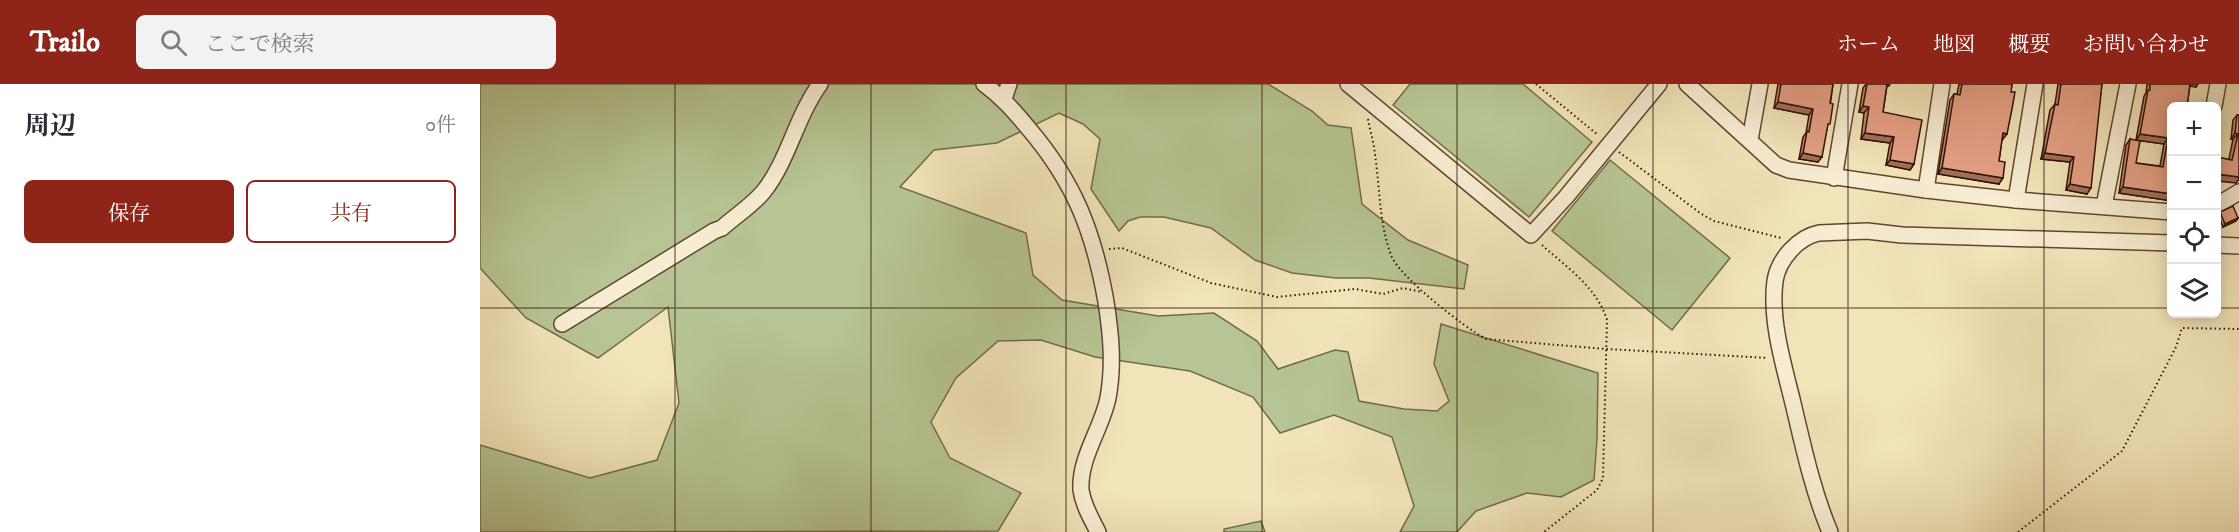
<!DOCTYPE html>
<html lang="ja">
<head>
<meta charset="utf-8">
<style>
  body { margin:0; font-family:"IM FELL DW Pica","Noto Serif JP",serif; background:#f2f2f3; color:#2b2b33 }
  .controls { position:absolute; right:18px; top:18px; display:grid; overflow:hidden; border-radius:9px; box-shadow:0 3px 15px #0003 }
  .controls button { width:54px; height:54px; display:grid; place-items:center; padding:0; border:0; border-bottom:2px solid #e1e1e2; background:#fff; color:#2b2b33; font:30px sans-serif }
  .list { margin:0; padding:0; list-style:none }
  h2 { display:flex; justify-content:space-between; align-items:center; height:78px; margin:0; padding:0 24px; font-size:26px }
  h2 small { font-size:20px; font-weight:400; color:#7c7c81 }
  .actions { display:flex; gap:12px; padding:18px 24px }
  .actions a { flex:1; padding:14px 0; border:2px solid #8f2418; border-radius:9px; text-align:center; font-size:21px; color:#8f2418 }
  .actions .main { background:#8f2418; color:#fff }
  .icon { flex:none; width:33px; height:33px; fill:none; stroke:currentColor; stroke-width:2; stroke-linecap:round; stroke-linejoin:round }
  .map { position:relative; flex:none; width:1759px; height:448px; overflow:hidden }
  header { display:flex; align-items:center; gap:36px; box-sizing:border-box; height:84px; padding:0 30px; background:#8f2418; color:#fff }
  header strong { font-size:28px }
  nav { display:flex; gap:33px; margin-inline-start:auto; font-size:21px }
  .search { width:420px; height:54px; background:#f2f2f3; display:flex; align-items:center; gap:15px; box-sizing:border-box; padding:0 21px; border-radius:9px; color:#7c7c81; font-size:22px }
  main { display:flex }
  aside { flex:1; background:#fff }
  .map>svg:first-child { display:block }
</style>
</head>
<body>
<header>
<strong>Trailo</strong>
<div class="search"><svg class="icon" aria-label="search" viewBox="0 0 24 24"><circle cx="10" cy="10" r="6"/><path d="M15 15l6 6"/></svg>ここで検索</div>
<nav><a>ホーム</a><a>地図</a><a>概要</a><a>お問い合わせ</a></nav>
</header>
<main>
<aside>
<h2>周辺<small>0件</small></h2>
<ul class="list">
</ul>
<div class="actions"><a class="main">保存</a><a>共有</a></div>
</aside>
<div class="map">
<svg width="1759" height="448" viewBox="0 0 1759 448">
  <rect width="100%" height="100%" fill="#f2e4b9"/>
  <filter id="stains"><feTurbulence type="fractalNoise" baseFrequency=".00333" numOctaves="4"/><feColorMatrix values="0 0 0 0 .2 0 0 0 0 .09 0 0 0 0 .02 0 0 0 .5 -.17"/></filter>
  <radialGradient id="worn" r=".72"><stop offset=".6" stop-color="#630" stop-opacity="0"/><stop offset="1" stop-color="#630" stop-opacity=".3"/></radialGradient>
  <g fill="#b6c593" stroke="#726c4a" stroke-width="1.5">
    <polygon points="0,0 788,0 832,27 848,41 871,44 882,120 928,156 988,181 984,205 889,194 856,194 812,189 775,176 731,144 684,133 660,133 648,137 639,147 611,105 620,55 603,40 579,29 517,59 454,66 420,103 546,149 553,191 582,216 678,232 734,229 777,257 798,285 855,266 868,268 879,317 924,325 957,327 969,317 954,280 961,240 1118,289 1117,355 1114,396 1081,413 1047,409 996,427 977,448 920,448 934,422 912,353 854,331 800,349 773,313 710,287 615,273 561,256 518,257 476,294 451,338 470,374 541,409 518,447 0,448 0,361 110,394 177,376 199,319 188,223 118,274 46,234 0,184"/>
    <polygon points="930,0 1043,0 1112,58 1049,133 913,21"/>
    <polygon points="1130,76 1250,174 1192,246 1072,147"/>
    <polygon points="781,437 785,448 744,448 744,445"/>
  </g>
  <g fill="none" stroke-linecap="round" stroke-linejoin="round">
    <defs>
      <g id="minor">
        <path d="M 504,0 C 522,13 535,28 549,45 C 595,99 614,149 626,218 C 631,250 634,281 628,314 C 622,344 599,374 601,406 C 603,421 611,434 618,448"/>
        <polyline points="868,0 1051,151 1086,113 1179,0"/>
        <polyline points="1207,0 1296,81 1309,86 1446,106 1536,116 1692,128"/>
        <polyline points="524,15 529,0"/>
        <polyline points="1734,22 1738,0"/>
        <polyline points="1270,56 1280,0"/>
        <polyline points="1354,94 1370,0"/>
        <polyline points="1446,106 1462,0"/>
        <polyline points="1536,116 1555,0"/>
        <polyline points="1624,122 1648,0"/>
        <polyline points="1736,122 1759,108"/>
        <polyline points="1736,161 1759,162"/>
        <path d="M 82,240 L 234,147 L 242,144 C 255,132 273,121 284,107 C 308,77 316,33 340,0"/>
        <path d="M 1350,448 C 1332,405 1323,361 1312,315 C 1303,279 1290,235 1295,197 C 1298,176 1318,153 1339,149 L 1387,147 L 1422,151 L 1692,159"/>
      </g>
    </defs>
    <use href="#minor" stroke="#60462e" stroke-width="18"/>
    <g stroke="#2f1200" stroke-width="2" stroke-dasharray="1.5 3" stroke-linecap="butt">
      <polyline points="1056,0 1118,51"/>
      <path d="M 888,35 C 890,47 894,59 895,71 C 900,104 899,139 911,171 C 918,192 985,244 1006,255 L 1126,265 L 1288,274"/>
      <polyline points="1139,68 1220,129 1234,137 1301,154"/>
      <path d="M 1062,161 C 1086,183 1117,203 1127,236 L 1123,394 L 1117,406 L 1064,448"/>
      <polyline points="629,165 642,164 731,199 797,213 875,205 903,210 923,204 942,208"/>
      <polyline points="1538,448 1642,367 1696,263 1702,244 1759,245"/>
    </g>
    <use href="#minor" stroke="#f7edd2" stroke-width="15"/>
  </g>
  <g fill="#c58a73" stroke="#2f1200" stroke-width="1.5">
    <polygon points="1298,0 1353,0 1347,45 1338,78 1319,75 1323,53 1326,49 1329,31 1294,24"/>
    <polygon points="1386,0 1410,0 1409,2 1407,2 1403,28 1434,80 1430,86 1406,81 1410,59 1381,55 1384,29 1379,28 1383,4"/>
    <polygon points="1479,0 1532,0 1523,55 1522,55 1519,77 1519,100 1458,90 1470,16 1474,10 1477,10"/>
    <polygon points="1578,0 1622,0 1607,110 1586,106 1590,78 1561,75 1570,26 1575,20"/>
    <polygon points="1667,0 1718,0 1716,3 1710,2 1692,117 1639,109 1646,61 1650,55 1656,79 1680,82 1684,60 1656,56 1664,12 1666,9"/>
    <polygon points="1757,31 1759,31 1759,95 1756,99 1749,75 1753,55 1751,55 1753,36"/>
    <polygon points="1740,128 1758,134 1756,137 1743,143 1738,131"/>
  </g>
  <g fill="#a0705e" stroke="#2f1200" stroke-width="1.5">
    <polygon points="1707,0 1718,0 1716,3 1706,1"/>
    <polygon points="1298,18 1333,25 1329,31 1294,24"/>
    <polygon points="1383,22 1389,23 1384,29 1379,28"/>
    <polygon points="1385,49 1414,53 1410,59 1381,55"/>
    <polygon points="1523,49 1527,50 1523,55 1519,55"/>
    <polygon points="1755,49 1758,50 1753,55 1751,55"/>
    <polygon points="1660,50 1688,54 1684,60 1656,56"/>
    <polygon points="1323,69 1342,73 1338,78 1319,75"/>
    <polygon points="1565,69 1594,73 1590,78 1561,75"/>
    <polygon points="1410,76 1434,80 1430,86 1406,81"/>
    <polygon points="1462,84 1523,94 1519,100 1458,90"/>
    <polygon points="1737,90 1759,93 1759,95 1756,99 1737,97"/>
    <polygon points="1590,100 1611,104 1607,110 1586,106"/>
    <polygon points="1643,103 1692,110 1692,117 1639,109"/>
    <polygon points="1758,134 1756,137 1743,143 1745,140"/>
  </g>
  <g fill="#e5a086" stroke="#2f1200" stroke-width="1.5">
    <polygon points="1301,0 1353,0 1350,19 1353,20 1350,40 1348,40 1342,73 1323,69 1327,47 1329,48 1333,25 1298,18"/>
    <polygon points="1387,0 1407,0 1403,28 1442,36 1434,80 1410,76 1414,53 1385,49 1389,23 1383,22"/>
    <polygon points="1482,0 1532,0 1531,8 1535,8 1532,25 1527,50 1523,49 1519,77 1525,78 1523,94 1462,84 1474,10 1480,11"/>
    <polygon points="1581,0 1622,0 1611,104 1590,100 1594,73 1565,69 1575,20 1578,21"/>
    <polygon points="1670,0 1710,0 1707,22 1692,22 1692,110 1643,103 1650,55 1660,57 1656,79 1683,83 1688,54 1660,50 1668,6 1670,6"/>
    <polygon points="1757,31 1759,31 1759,93 1737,90 1737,73 1752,76 1758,50 1755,49"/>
    <polygon points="1753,122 1758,134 1745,140 1740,128"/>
  </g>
  <path fill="none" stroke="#2f1200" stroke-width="1.5" stroke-opacity="0.55" d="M 195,0 L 195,448M 391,0 L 391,448M 586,0 L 586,448M 782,0 L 782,448M 977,0 L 977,448M 1173,0 L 1173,448M 1368,0 L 1368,448M 1564,0 L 1564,448M 0,224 L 1692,224M 1736,224 L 1759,224"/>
  <rect width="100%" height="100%" filter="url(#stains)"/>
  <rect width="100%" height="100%" fill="url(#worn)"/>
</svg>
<div class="controls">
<button>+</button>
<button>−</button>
<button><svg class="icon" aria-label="locate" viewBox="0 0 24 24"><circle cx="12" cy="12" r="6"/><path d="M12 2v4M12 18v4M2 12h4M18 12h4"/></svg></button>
<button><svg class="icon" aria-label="layers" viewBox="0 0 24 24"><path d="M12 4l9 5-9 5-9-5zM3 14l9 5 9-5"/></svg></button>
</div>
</div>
</main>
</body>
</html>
